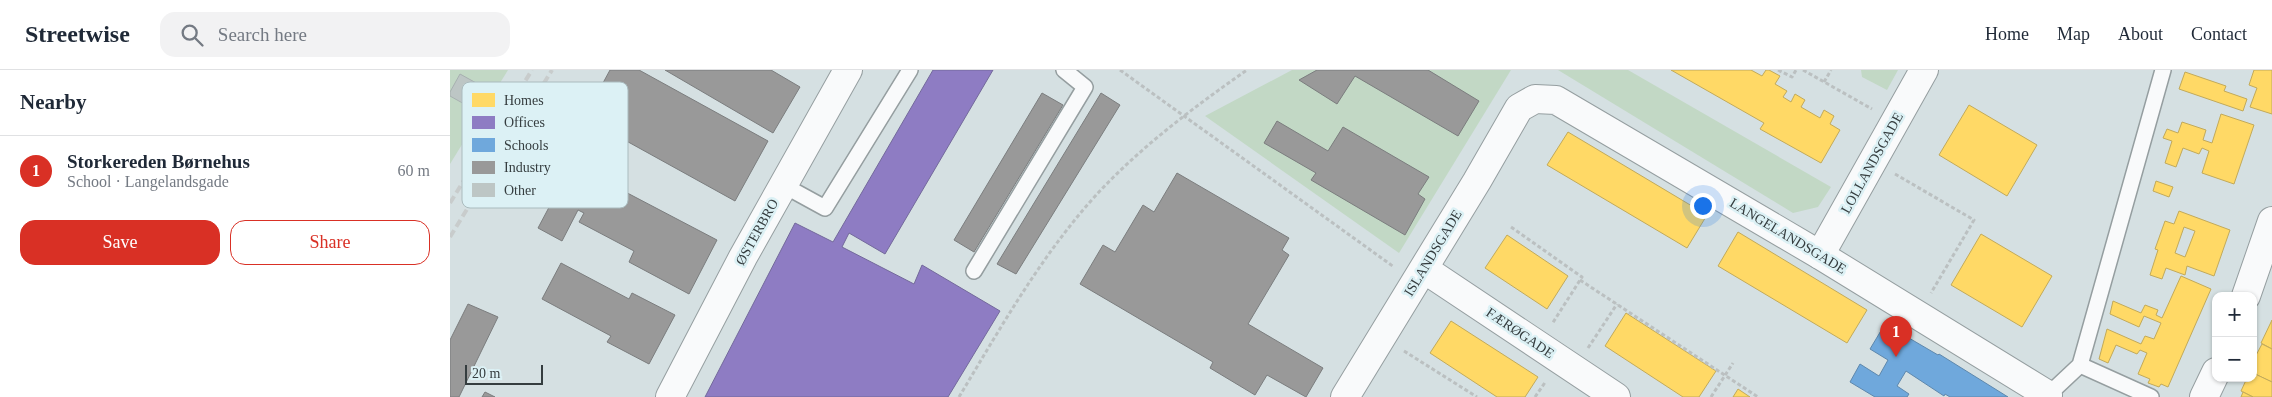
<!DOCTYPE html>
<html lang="en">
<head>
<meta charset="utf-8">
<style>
  body { margin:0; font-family:Georgia,serif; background:#f2f2f3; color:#1f2937 }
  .controls { position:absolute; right:15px; bottom:15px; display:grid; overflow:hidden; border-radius:10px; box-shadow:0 1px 4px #0004 }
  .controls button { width:45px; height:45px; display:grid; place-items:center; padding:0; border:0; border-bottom:1px solid #e0e1e3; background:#fff; color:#1f2937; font:25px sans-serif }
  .scale { position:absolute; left:15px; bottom:12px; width:78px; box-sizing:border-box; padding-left:5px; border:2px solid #353d3f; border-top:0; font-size:14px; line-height:18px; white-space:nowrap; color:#353d3f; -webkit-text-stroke:4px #dcf1f5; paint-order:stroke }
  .you { position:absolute; left:1252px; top:135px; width:18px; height:18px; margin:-12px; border:4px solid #fff; border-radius:50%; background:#1a73e8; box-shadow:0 0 0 8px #1a73e833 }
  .badge { display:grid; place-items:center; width:32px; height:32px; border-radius:50%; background:#d93025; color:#fff; font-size:16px; font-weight:700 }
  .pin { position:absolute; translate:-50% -41px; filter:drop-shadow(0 1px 2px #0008) }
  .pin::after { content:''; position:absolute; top:26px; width:18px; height:15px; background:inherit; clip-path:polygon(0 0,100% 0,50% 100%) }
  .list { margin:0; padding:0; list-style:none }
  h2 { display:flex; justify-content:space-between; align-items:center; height:65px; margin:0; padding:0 20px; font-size:21px }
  h2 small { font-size:16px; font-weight:400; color:#747a83 }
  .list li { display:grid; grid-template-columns:32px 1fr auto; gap:15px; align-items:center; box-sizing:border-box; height:70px; padding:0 20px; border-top:1px solid #e0e1e3 }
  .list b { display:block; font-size:19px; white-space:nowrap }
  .list p { margin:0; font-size:16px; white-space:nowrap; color:#747a83 }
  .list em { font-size:16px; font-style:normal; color:#747a83 }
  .actions { display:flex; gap:10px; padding:15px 20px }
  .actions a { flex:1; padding:11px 0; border:1px solid #d93025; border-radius:15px; text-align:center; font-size:18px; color:#d93025 }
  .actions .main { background:#d93025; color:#fff }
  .icon { flex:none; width:28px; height:28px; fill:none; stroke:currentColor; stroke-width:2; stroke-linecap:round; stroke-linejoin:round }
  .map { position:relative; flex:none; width:1822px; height:327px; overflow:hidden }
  header { display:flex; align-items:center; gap:30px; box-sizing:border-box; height:70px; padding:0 25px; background:#fff; border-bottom:1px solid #e0e1e3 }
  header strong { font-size:24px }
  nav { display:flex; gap:28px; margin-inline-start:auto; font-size:18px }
  .search { width:350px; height:45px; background:#f2f2f3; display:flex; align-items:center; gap:12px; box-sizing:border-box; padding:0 18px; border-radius:15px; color:#747a83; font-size:19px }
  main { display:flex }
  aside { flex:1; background:#fff }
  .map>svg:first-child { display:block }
</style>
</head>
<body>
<header>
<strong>Streetwise</strong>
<div class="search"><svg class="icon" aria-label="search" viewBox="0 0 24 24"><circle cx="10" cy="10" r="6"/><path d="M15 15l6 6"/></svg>Search here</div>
<nav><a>Home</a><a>Map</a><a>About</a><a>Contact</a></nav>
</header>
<main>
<aside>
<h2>Nearby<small></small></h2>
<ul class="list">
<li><span class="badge">1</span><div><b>Storkereden Børnehus</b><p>School · Langelandsgade</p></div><em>60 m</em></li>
</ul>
<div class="actions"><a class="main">Save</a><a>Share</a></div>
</aside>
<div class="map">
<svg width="1822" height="327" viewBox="0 0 1822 327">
  <rect width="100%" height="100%" fill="#d5e0e2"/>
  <g fill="#c2d8c5">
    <polygon points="0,0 58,0 0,94"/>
    <polygon points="842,0 1061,0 949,183 755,46"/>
    <polygon points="1108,0 1178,0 1381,117 1368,137 1343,143"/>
    <polygon points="1411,0 1448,0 1437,20 1412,7"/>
  </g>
  <g fill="#ffd966" stroke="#c2aa5a" fill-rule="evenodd">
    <polygon points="1221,0 1301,0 1312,6 1316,0 1319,0 1330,6 1325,14 1337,21 1333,27 1341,32 1345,24 1355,30 1351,37 1370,48 1374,40 1384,46 1380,54 1390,60 1371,93 1310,59 1314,53"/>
    <polygon points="1804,0 1822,0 1822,44 1800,37 1807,18 1799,15"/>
    <polygon points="1735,2 1776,16 1774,21 1797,29 1793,41 1729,19"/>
    <polygon points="1519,35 1587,75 1557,126 1489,85"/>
    <polygon points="1771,44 1804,55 1784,114 1752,103 1759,81 1752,78 1749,84 1733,78 1726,97 1715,93 1722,71 1713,68 1717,59 1728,63 1732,52 1756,60 1753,70 1762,73"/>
    <polygon points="1118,62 1257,145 1237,178 1097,95"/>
    <polygon points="1706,111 1723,117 1719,127 1703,121"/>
    <path d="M 1729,141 L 1780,160 L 1764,206 L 1737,196 L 1735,205 L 1716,198 L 1712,209 L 1700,205 L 1708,180 L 1705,179 L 1715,151 L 1724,154 ZM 1734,157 L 1745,161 L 1735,187 L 1725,183 Z"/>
    <polygon points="1288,162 1417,240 1397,273 1268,196"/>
    <polygon points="1531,164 1602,206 1572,257 1501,215"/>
    <polygon points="1057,165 1118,206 1097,239 1035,198"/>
    <polygon points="1731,206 1761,219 1718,317 1711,314 1709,317 1698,313 1700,309 1688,304 1697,283 1690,280 1687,284 1666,275 1658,293 1649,289 1657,259 1691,274 1695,266 1704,269 1711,253 1694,246 1689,257 1660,244 1663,231 1691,243 1695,235 1708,240 1706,245 1712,248"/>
    <polygon points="1176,243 1266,301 1249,327 1233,327 1155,276"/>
    <polygon points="1822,250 1822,279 1811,273"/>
    <polygon points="1001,251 1088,307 1075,327 1047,327 980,283"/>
    <polygon points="1812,274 1822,279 1822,312 1803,303 1803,291"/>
    <polygon points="1803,303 1822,312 1822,327 1803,327 1791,321 1797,308 1803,308"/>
    <polygon points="1288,319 1300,327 1283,327"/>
    <polygon points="1793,322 1803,327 1791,327"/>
  </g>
  <polygon fill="#8e7cc3" stroke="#73699b" points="483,0 543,0 435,184 399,163 392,177 464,214 472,195 550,241 498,327 255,327 345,153 383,172"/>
  <polygon fill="#6fa8dc" stroke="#5e88ad" points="1435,254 1488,285 1489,284 1558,327 1500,327 1495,324 1494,326 1456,301 1447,316 1459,324 1457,327 1425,327 1400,312 1410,294 1429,306 1438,290 1420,279"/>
  <g fill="#999" stroke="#7b7d7e">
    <polygon points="160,0 189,0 318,71 285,131 171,68 157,92 121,72"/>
    <polygon points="215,0 321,0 350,17 323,63"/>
    <polygon points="867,0 978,0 1029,31 1008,66 905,6 887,34 849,10"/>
    <polygon points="592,23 613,35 524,182 504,170"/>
    <polygon points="651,23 670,35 566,204 547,194"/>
    <polygon points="827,51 878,81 893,57 979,107 968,124 975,129 955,165 861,110 866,103 814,73"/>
    <polygon points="122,94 267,170 239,224 179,192 184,181 129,152 134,143 128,140 112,171 88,158"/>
    <polygon points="727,103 839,168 832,180 839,185 798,254 873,298 856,327 817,305 805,325 760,298 763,292 630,214 653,175 665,182 693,135 704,142"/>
    <polygon points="111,193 179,229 182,223 225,245 199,294 157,272 161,266 92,229"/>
    <polygon points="18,234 48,247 9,327 0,327 0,270"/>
    <polygon points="35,322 45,327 32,327"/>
  </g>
  <polygon fill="#bdc6c5" stroke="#a7b0b0" points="10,4 28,14 16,35 0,26 0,22"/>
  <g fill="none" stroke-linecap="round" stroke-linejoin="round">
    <defs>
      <g id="service">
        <polyline points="333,115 375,138 460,0"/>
        <polyline points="524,201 635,17 614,0"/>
        <polyline points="1630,295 1701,327"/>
        <polyline points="1598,325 1630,295 1713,0"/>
      </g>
      <g id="minor">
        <polyline points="1370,185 1474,0"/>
        <polyline points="974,199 1166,327"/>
        <polyline points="1796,226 1822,151"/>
        <polyline points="895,327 1027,111 1069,38 1085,29 1106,30 1370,185 1598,325 1597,327"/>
        <polyline points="1754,327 1766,302"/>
      </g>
      <polyline id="tertiary" points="220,327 293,187 398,0"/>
    </defs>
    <use href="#service" stroke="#959ea0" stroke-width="18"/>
    <use href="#minor" stroke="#959ea0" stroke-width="30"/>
    <use href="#tertiary" stroke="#959ea0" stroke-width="30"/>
    <g stroke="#bbc0c1" stroke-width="3" stroke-dasharray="4 2.5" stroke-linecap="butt">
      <polyline points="670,0 944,197"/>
      <polyline points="1328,0 1342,7 1346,0"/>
      <polyline points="1353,0 1422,39"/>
      <polyline points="1374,12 1381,0"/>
      <polyline points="1445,104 1524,150 1481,223"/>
      <polyline points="1061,157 1132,207 1102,254"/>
      <polyline points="1130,210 1308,327"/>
      <polyline points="1138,278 1167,234"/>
      <polyline points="954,281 1027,327"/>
      <path d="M 509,327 C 551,257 592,184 648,123 C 692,76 744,37 797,0"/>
      <polyline points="1085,327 1096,311"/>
      <polyline points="1261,327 1283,293"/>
    </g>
    <use href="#service" stroke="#f9fafb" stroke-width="15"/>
    <use href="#minor" stroke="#f9fafb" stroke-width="28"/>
    <use href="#tertiary" stroke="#f9fafb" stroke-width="28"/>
    <g stroke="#c8cccc" stroke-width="4" stroke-dasharray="8 4" stroke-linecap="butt">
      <polyline points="0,133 82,0"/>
      <polyline points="0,167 102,0"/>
    </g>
  </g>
  <g text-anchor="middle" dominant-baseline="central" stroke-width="5" stroke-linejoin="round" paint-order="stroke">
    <g font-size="14" fill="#353d3f" stroke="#dcf1f5">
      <text transform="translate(1422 93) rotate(-61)">LOLLANDSGADE</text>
      <text transform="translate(307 162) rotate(-61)">ØSTERBRO</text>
      <text transform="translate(1338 166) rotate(31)">LANGELANDSGADE</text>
      <text transform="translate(983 183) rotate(-59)">ISLANDSGADE</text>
      <text transform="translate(1070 263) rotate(34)">FÆRØGADE</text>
    </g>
  </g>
  <rect x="12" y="12" width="166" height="126" rx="8" fill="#dcf1f5" stroke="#aabbbe" stroke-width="1"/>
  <rect x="22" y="23" width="23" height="14" fill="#ffd966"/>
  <rect x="22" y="46" width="23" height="13" fill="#8e7cc3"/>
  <rect x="22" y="68" width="23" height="14" fill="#6fa8dc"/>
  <rect x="22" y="91" width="23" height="13" fill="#999"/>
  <rect x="22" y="113" width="23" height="14" fill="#bdc6c5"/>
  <g font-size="14" fill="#353d3f">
    <text x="54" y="35">Homes</text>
    <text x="54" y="57">Offices</text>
    <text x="54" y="80">Schools</text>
    <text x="54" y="102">Industry</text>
    <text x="54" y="125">Other</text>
  </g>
</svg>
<div class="controls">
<button>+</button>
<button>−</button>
</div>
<div class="scale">20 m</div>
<div class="you"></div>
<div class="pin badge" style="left:1446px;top:287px">1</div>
</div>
</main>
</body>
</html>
